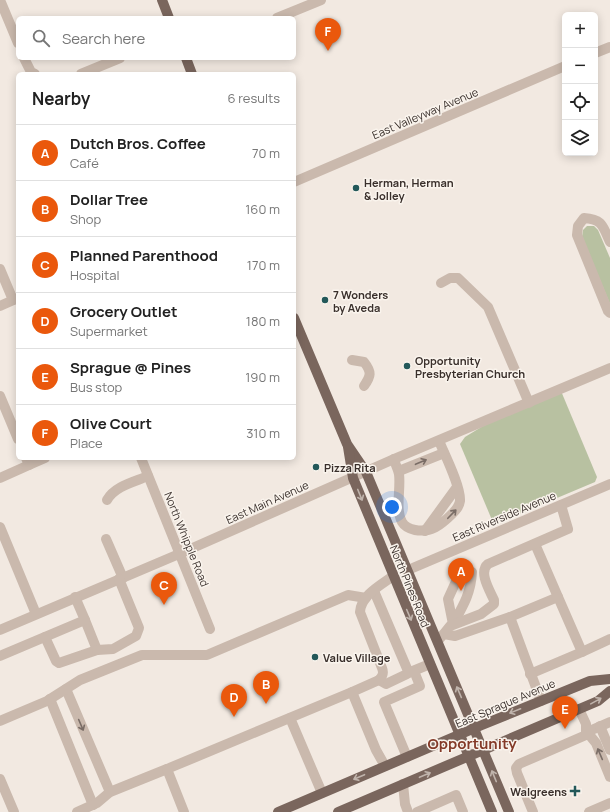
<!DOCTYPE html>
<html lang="en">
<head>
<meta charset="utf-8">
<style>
  body { margin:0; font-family:Manrope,sans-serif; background:#f2f2f2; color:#222 }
  .controls { position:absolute; right:12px; top:12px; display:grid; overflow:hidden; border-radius:6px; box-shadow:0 2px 10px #0003 }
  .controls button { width:36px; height:36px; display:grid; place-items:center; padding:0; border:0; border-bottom:1px solid #e0e0e0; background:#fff; color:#222; font:20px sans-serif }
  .you { position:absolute; left:392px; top:507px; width:14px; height:14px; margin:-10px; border:3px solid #fff; border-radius:50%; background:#1a73e8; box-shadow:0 0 0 6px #1a73e833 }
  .badge { display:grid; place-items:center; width:26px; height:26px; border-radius:50%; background:#ea580c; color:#fff; font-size:13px; font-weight:700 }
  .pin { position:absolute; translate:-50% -33px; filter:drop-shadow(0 1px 2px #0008) }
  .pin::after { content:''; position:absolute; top:21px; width:14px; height:12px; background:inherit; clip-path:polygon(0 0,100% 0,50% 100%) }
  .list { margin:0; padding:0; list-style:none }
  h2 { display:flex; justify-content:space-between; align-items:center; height:52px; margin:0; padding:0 16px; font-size:17px }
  h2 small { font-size:13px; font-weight:400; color:#767676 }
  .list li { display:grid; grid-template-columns:26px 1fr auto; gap:12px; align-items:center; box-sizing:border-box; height:56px; padding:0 16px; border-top:1px solid #e0e0e0 }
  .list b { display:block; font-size:15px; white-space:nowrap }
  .list p { margin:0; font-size:13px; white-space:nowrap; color:#767676 }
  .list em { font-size:13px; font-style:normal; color:#767676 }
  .icon { flex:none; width:22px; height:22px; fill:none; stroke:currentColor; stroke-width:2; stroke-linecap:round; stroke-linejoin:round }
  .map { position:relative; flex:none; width:610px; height:812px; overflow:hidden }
  .search { position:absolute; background:#fff; box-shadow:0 2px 10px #0003; left:16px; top:16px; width:280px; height:44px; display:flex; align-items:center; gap:10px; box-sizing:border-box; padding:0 14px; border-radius:6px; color:#767676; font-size:15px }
  .panel { position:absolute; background:#fff; box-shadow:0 2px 10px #0003; left:16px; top:72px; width:280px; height:388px; border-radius:6px }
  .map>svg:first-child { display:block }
</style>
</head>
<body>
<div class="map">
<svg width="610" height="812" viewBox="0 0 610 812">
  <rect width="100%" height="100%" fill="#f2e9e1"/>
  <g fill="#b8c1a1">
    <polygon points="587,226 594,226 598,230 610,258 610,304 582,237 583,230"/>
    <polygon points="561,391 597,477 595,482 500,522 492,520 460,444 465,437 483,426"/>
  </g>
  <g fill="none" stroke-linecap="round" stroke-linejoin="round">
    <g stroke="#cab9ad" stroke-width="10">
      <polyline points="0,0 18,43"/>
      <polyline points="277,18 321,0"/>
      <polyline points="595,53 610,47"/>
      <polyline points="24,58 31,72 35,74"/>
      <polyline points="81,74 120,58"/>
      <polyline points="294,182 565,66"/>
      <path d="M 610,242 C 603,227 603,219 584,218 L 578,226 L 577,235 L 608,311 L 610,313"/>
      <polyline points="0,269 13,300"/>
      <polyline points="441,283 450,278 458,278 488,307 529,403"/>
      <polyline points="0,306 18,298"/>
      <path d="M 352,360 L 364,362 C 372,372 371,376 364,386"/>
      <polyline points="0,396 18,439"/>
      <polyline points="26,458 29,465 45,458"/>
      <polyline points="141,458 210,629"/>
      <path d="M 394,459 C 395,464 398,469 399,474 C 401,489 395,509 402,522 C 405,527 410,529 415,530 C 431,533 441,525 452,514 C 456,510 459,507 460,501 C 461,487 445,455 439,441"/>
      <polyline points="399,471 444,453"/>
      <polyline points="0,478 29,465"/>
      <path d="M 107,500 C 115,486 134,482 148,476"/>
      <polyline points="0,527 36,614"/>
      <polyline points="425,531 457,487"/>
      <polyline points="106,539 123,578"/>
      <polyline points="535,544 558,597"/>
      <polyline points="408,570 610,484"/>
      <path d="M 472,572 C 471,593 463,606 453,624 L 448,599 L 458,577 Z"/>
      <polyline points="374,591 408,671 407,674 386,684 379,680"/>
      <polyline points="510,617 558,597 582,652 530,674"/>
      <polyline points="0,630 179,554 394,459 610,368"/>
      <polyline points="444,634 455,636 510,617 541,701"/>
      <polyline points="45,637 56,661 59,663 97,650 85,620"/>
      <path d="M 438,641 L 450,626 L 481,614 L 494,604 L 494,600 C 490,591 478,572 488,564 L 568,529 L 561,505"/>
      <polyline points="97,650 113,649 136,636 139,628 119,579"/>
      <polyline points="582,652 610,639"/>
      <polyline points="0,656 85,620 75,597"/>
      <polyline points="408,673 430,664"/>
      <polyline points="66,689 110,792"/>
      <polyline points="352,692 376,750 385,766"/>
      <polyline points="50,699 93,805"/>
      <polyline points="290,718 322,793"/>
      <polyline points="0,721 47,701 80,680 142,655 207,655 348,595 366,598"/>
      <polyline points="610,722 587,732 596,743 610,777"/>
      <polyline points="600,726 610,750"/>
      <polyline points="407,757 384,702 420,686 414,671"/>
      <polyline points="0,779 14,812"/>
      <polyline points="403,784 405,804 408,812"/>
      <polyline points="77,812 97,803 110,792 167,769"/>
      <path d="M 184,812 L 167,769 L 352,692 L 379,680 C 383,676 384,673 382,668 L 360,612 C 361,595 381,585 393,576"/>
      <polyline points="417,812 456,795 463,812"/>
      <polyline points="533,812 517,773 516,768 519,764 586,735 586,724 579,709"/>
      <polyline points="589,812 610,803"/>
    </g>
    <g stroke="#7a665d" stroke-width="10">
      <polyline points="162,0 169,18"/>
      <polyline points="186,58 192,74"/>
      <polyline points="294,318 347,444 366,472 509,812"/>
      <polyline points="348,447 353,478 492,812"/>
      <polyline points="278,812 482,725 590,681 610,679"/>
      <polyline points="338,812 598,701 610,691"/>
    </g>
  </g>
  <defs><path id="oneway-shaft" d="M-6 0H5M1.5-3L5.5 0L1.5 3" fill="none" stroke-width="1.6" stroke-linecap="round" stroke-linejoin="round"/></defs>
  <g stroke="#7a6d66">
    <use href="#oneway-shaft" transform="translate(421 462) rotate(-23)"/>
    <use href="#oneway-shaft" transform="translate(452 514) rotate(-46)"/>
    <use href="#oneway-shaft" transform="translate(81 725) rotate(67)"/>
    <use href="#oneway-shaft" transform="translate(600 754) rotate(-113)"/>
  </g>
  <g stroke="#c0b4ac">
    <use href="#oneway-shaft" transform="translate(360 495) rotate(68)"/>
    <use href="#oneway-shaft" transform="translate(409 615) rotate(67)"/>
    <use href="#oneway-shaft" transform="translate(459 692) rotate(-113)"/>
    <use href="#oneway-shaft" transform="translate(596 701) rotate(-29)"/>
    <use href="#oneway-shaft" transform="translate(515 711) rotate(158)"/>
    <use href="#oneway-shaft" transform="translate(425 775) rotate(-23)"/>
    <use href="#oneway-shaft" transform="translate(494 776) rotate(-112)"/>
    <use href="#oneway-shaft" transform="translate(359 777) rotate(157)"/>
  </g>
  <g fill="#235859" stroke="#faf4ed" stroke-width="1.5">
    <circle cx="356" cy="188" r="4"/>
    <circle cx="325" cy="300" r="4"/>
    <circle cx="407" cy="366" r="4"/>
    <circle cx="316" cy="467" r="4"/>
    <circle cx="315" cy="657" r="4"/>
    <path d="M573 785h4v4h4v4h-4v4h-4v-4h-4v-4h4z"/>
  </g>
  <g text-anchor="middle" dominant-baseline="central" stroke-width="3" stroke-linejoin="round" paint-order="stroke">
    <g font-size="11" fill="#392f2b" stroke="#faf4ed">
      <text transform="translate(425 113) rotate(-23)">East Valleyway Avenue</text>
      <text transform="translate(267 502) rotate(-24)">East Main Avenue</text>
      <text transform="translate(504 516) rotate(-23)">East Riverside Avenue</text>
      <text transform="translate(187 539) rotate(68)">North Whipple Road</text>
      <text transform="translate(410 586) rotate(68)">North Pines Road</text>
      <text transform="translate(505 703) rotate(-23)">East Sprague Avenue</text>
    </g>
    <g font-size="11" font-weight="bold" fill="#392f2b" stroke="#faf4ed" text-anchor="start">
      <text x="364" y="182">Herman, Herman<tspan x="364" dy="13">&amp; Jolley</tspan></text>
      <text x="333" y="294">7 Wonders<tspan x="333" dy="13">by Aveda</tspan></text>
      <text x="415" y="360">Opportunity<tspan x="415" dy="13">Presbyterian Church</tspan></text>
      <text x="324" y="467">Pizza Rita</text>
      <text x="323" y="657">Value Village</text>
      <text x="567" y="791" text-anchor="end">Walgreens</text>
    </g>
    <g font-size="15" font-weight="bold" fill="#843a28" stroke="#faf4ed">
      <text x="472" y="743">Opportunity</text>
    </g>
  </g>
</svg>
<div class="controls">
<button>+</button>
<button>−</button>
<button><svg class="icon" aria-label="locate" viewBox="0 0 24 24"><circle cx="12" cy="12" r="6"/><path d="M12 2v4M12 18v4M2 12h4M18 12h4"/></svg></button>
<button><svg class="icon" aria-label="layers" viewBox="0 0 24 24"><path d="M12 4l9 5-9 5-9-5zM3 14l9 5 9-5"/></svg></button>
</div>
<div class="you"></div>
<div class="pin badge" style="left:461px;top:591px">A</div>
<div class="pin badge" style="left:266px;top:704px">B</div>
<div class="pin badge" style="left:164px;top:605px">C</div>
<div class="pin badge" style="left:234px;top:717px">D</div>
<div class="pin badge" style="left:565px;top:729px">E</div>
<div class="pin badge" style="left:328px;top:51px">F</div>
<div class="search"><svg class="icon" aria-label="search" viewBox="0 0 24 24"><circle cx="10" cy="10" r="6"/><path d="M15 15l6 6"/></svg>Search here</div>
<section class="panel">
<h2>Nearby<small>6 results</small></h2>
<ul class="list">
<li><span class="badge">A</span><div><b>Dutch Bros. Coffee</b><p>Café</p></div><em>70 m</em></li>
<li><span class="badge">B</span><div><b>Dollar Tree</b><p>Shop</p></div><em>160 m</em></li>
<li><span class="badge">C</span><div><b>Planned Parenthood</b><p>Hospital</p></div><em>170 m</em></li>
<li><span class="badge">D</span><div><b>Grocery Outlet</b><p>Supermarket</p></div><em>180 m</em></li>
<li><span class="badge">E</span><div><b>Sprague @ Pines</b><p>Bus stop</p></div><em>190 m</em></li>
<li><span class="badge">F</span><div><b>Olive Court</b><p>Place</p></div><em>310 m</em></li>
</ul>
</section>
</div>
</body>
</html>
